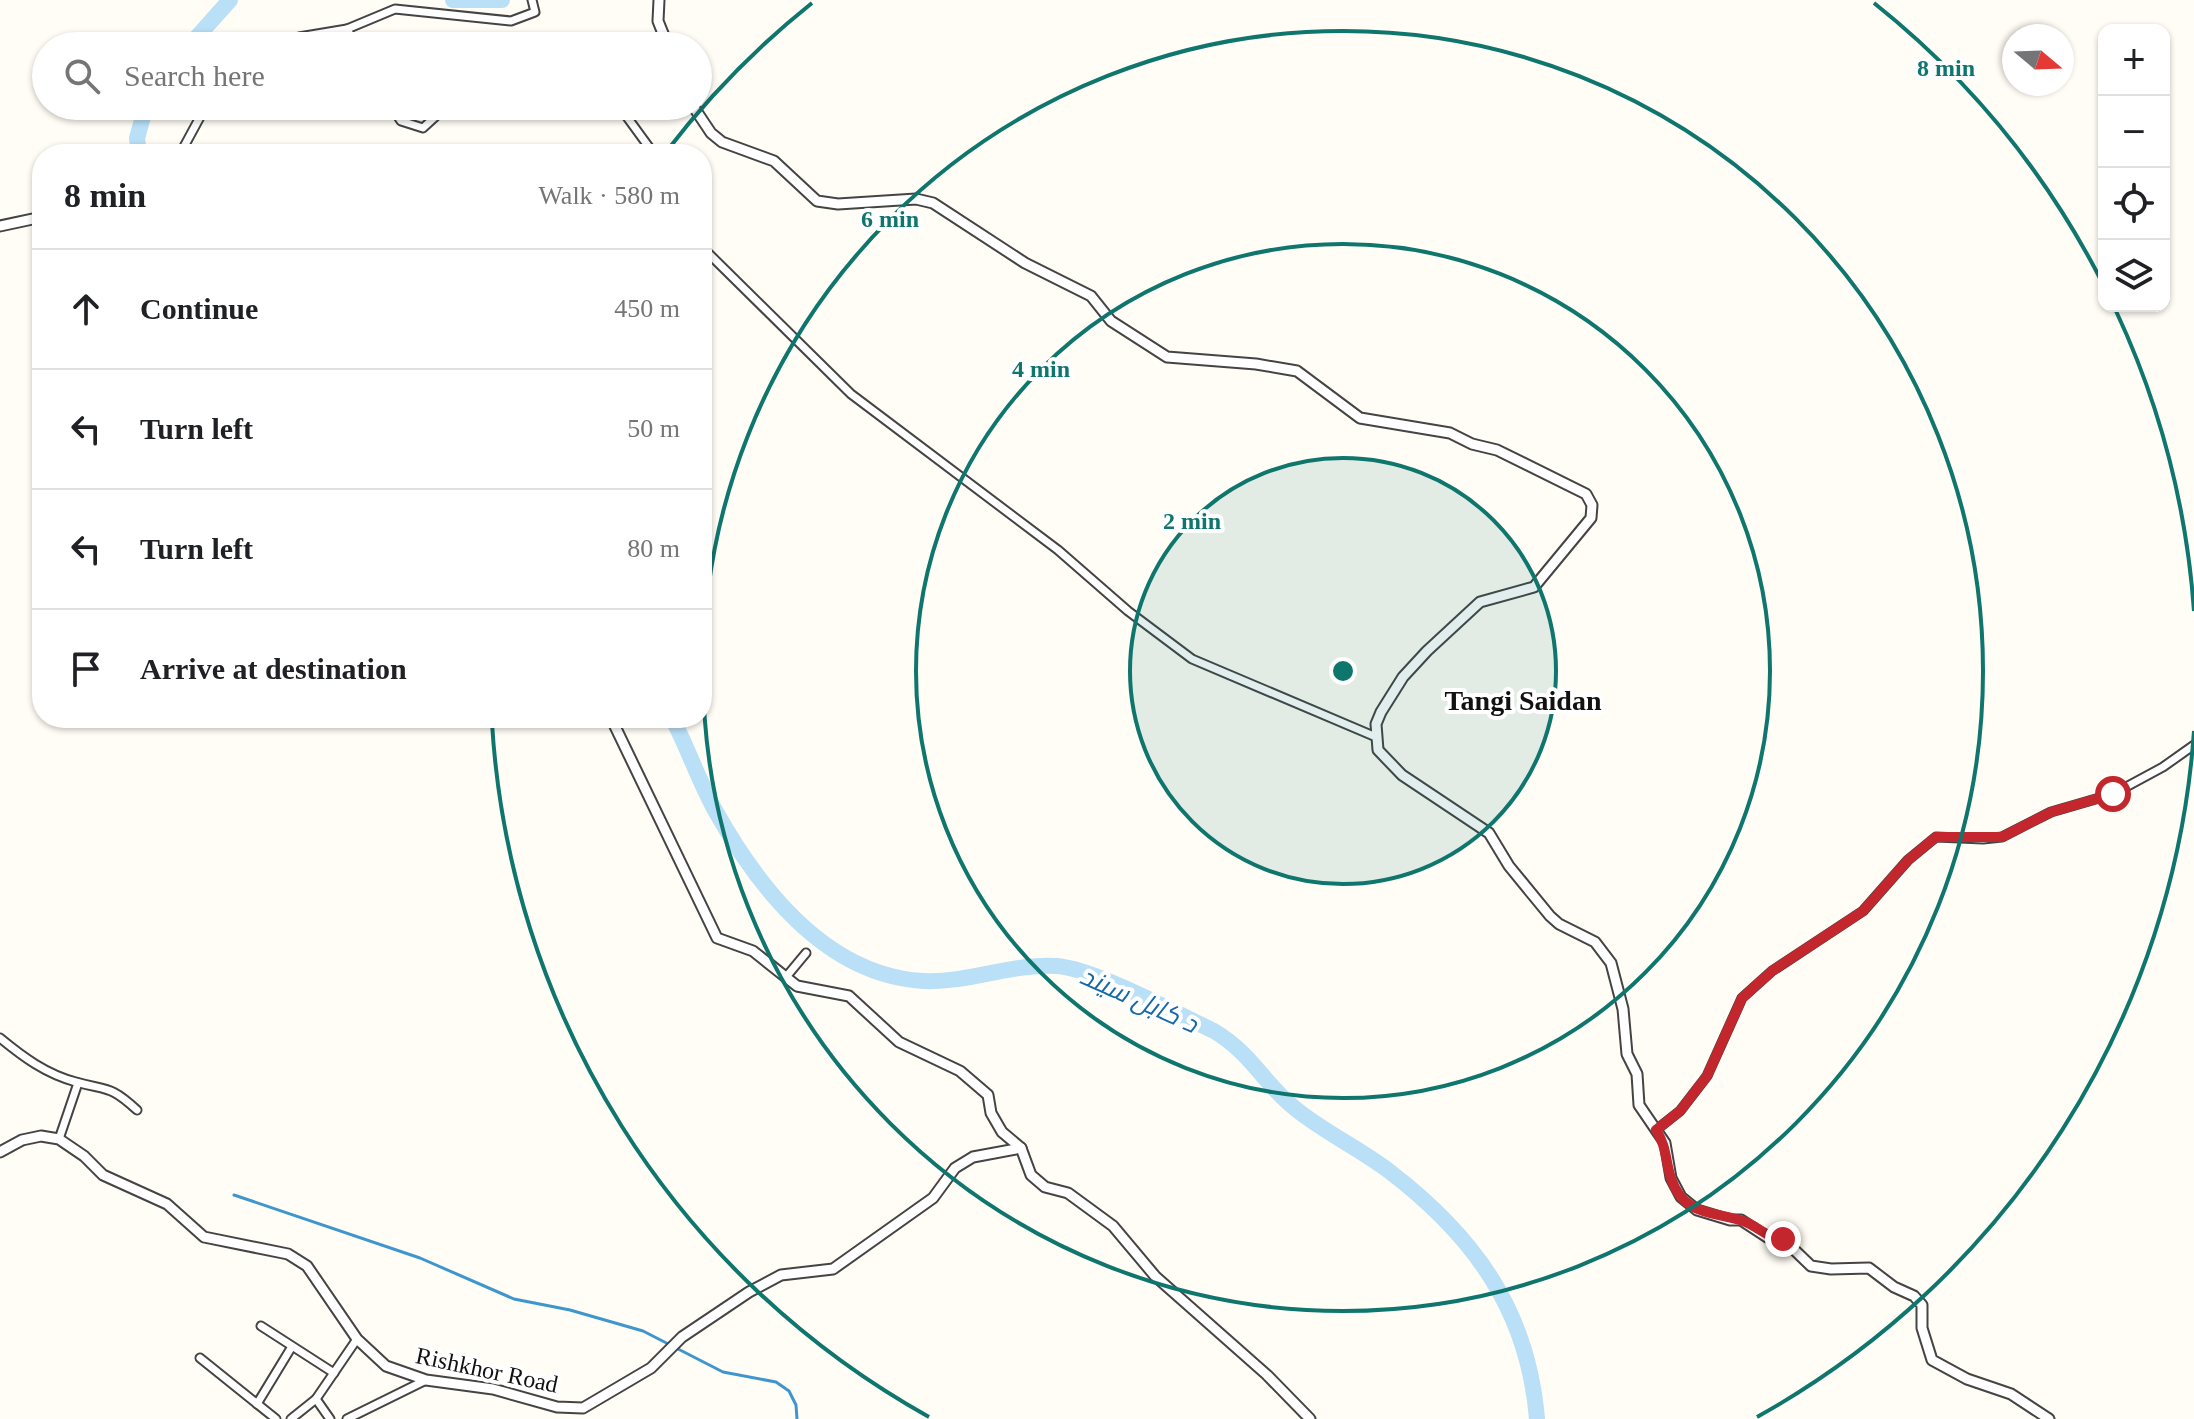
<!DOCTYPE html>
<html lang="en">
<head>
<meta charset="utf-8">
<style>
  body { margin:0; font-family:"Times New Roman",Cairo,serif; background:#f6f6f6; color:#202124 }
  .controls { position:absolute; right:24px; top:24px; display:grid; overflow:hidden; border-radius:16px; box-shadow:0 2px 6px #0004 }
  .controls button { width:72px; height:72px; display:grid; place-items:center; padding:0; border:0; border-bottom:2px solid #e0e0e0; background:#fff; color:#202124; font:40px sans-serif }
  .compass { position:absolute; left:2002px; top:24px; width:72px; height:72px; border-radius:50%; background:#fff; box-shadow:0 2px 6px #0004; rotate:109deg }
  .stop { position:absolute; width:24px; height:24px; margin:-18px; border:6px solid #c4262e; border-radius:50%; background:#fff }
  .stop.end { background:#c4262e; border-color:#fff; box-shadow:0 2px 8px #0008 }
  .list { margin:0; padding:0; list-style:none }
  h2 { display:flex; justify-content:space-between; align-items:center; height:104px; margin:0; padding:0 32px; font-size:34px }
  h2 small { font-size:26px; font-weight:400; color:#757577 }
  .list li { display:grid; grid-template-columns:52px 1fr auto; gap:24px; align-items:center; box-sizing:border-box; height:120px; padding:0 32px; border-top:2px solid #e0e0e0 }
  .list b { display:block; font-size:30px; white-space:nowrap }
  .list em { font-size:26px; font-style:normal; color:#757577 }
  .icon { flex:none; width:44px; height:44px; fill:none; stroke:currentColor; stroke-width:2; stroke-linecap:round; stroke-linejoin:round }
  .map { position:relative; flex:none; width:2194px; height:1419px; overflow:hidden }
  .search { position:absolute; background:#fff; box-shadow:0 2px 6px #0004; left:32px; top:32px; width:680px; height:88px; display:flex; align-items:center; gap:20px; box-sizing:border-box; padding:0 28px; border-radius:44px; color:#757577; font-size:30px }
  .panel { position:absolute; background:#fff; box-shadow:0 2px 6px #0004; left:32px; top:144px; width:680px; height:584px; border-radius:32px }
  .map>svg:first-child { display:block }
</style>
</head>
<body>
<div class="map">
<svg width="2194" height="1419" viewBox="0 0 2194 1419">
  <rect width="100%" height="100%" fill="#fffdf5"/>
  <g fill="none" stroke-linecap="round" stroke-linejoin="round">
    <polyline stroke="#3f96cf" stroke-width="3" points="234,1195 420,1258 514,1299 570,1310 643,1331 723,1372 776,1382 789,1391 796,1405 797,1419"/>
    <g stroke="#b9e0f7" stroke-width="16">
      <polyline points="453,0 502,0"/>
      <polyline points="189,46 230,0"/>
      <polyline points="139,154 137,138 146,106"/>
      <path d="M 672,718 C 688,748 699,782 716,812 C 760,890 827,976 924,981 C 969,983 1012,963 1057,966 C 1095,969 1176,1013 1214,1031 C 1254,1055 1264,1085 1297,1110 C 1326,1133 1360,1149 1389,1171 C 1474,1236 1528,1310 1537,1419"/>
    </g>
    <defs>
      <g id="minor">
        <polyline points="347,29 395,9 511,21 535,12 532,0"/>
        <polyline points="279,46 299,37 347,29 356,46"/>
        <polyline points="391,106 401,121 423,128 447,106"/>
        <polyline points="619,106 654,154"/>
        <polyline points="180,154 206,106"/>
        <polyline points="702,247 851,394 1058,550 1128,611 1192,659 1376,737"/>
        <polyline points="786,977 806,953"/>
        <path d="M 0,1038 C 23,1057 46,1074 76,1082 C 108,1091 110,1085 137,1110"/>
        <polyline points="1656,1130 1680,1111 1707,1076 1742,998 1772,971 1863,911 1908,860 1936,837 1983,839 2002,837 2051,812 2113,794 2163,767 2194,745"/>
        <polyline points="59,1139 78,1083"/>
        <polyline points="261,1326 334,1373"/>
        <polyline points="200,1358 276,1419"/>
        <polyline points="316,1399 330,1419"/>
        <polyline points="257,1404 291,1348"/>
        <polyline points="291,1419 316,1399 357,1339"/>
        <polyline points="347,1419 426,1380"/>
      </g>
      <g id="tertiary">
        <polyline points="659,0 658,21 668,46"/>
        <polyline points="693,106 711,133 722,142 774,161 817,201 838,204 916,199 933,203 1025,263 1091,296 1111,321 1167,357 1256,364 1297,371 1360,418 1450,433 1472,444 1497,450 1586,494 1592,505 1591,518 1534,587 1480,602 1427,651 1403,677 1381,712 1376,724 1378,750 1402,775 1489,833 1509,866 1550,916 1559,924 1595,942 1611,963 1623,1009 1627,1054 1637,1074 1639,1105 1665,1143 1671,1178 1681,1197 1697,1210 1730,1220 1741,1220 1767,1237 1783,1239 1811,1266 1831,1269 1869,1268 1894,1287 1914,1296 1922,1305 1922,1328 1932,1360 1967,1379 2011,1394 2049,1419"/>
        <polyline points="0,226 42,217"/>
        <polyline points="611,718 717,938 753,951 797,986 849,996 899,1042 960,1071 988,1095 991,1113 1002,1132 1021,1148 1031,1175 1045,1187 1068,1193 1113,1226 1155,1276 1267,1375 1310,1419"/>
        <polyline points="0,1152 22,1140 41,1136 59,1139 84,1156 103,1175 167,1204 204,1237 288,1254 307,1266 357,1339 386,1366 426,1380 493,1389 557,1407 583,1408 651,1368 682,1337 749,1292 781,1275 833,1269 933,1198 955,1168 973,1157 1021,1148"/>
      </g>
    </defs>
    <use href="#minor" stroke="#444" stroke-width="11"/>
    <use href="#tertiary" stroke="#444" stroke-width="13"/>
    <use href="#minor" stroke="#fff" stroke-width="7"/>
    <use href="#tertiary" stroke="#fff" stroke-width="9"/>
  </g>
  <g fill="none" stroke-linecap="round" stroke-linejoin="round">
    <path stroke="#c4262e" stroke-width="10" d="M 1783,1239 C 1766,1237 1759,1227 1743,1221 C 1714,1211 1684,1217 1671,1178 C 1665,1160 1667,1147 1656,1130 L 1680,1111 L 1707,1076 L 1742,998 L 1772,971 L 1863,911 L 1908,860 L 1936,837 L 2002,837 L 2051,812 L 2113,794"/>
  </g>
  <circle cx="1343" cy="671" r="213" fill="#0f766e" fill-opacity=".12"/>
  <g fill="none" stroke="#0f766e" stroke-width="4">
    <circle cx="1343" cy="671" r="213"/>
    <circle cx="1343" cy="671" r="427"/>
    <circle cx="1343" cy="671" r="640"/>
    <path d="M2194 731A853 853 0 0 1 1757 1417M929 1417A853 853 0 0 1 492 723M666 152A853 853 0 0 1 812 3M1874 3A853 853 0 0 1 2103 284M2116 311A853 853 0 0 1 2194 611"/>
  </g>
  <g text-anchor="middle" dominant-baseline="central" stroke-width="8" stroke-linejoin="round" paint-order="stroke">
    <g font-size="24" fill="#111" stroke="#fff">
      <text transform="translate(487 1370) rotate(12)">Rishkhor Road</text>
    </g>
    <g font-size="26" font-style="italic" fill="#1768a6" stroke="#fff">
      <text transform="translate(1139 1000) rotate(24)">د کابل سيند</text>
    </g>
    <g font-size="28" font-weight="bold" fill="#111" stroke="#fff">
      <text x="1523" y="700">Tangi Saidan</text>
    </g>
  </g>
  <circle cx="1343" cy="671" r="12" fill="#0f766e" stroke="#fff" stroke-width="4"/>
  <g font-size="24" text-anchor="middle" font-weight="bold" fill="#0f766e" stroke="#fff" stroke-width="8" stroke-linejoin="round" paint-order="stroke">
    <text x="1946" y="76">8 min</text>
    <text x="890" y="227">6 min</text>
    <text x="1041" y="377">4 min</text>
    <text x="1192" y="529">2 min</text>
  </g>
</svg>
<div class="controls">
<button>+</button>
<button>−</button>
<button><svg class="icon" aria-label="locate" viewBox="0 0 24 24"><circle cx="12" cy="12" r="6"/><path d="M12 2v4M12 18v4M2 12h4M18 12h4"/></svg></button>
<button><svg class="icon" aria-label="layers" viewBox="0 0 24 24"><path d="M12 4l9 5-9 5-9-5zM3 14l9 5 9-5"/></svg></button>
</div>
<svg class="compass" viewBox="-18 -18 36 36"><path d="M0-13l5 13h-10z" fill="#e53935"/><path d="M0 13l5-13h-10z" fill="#757577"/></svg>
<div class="stop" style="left:2113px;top:794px"></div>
<div class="stop end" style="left:1783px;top:1239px"></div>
<div class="search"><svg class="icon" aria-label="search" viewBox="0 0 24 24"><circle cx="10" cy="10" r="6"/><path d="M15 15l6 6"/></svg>Search here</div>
<section class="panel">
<h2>8 min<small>Walk · 580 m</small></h2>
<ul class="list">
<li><svg class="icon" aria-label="ahead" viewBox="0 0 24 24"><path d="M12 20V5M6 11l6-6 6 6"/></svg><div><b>Continue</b></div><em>450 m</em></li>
<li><svg class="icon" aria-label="left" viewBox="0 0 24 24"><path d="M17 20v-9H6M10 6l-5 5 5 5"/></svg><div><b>Turn left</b></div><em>50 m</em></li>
<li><svg class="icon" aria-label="left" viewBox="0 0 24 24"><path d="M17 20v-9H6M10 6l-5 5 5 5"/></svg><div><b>Turn left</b></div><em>80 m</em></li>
<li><svg class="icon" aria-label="arrive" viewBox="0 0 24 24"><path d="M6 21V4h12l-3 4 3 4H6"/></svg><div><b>Arrive at destination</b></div></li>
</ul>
</section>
</div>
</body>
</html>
